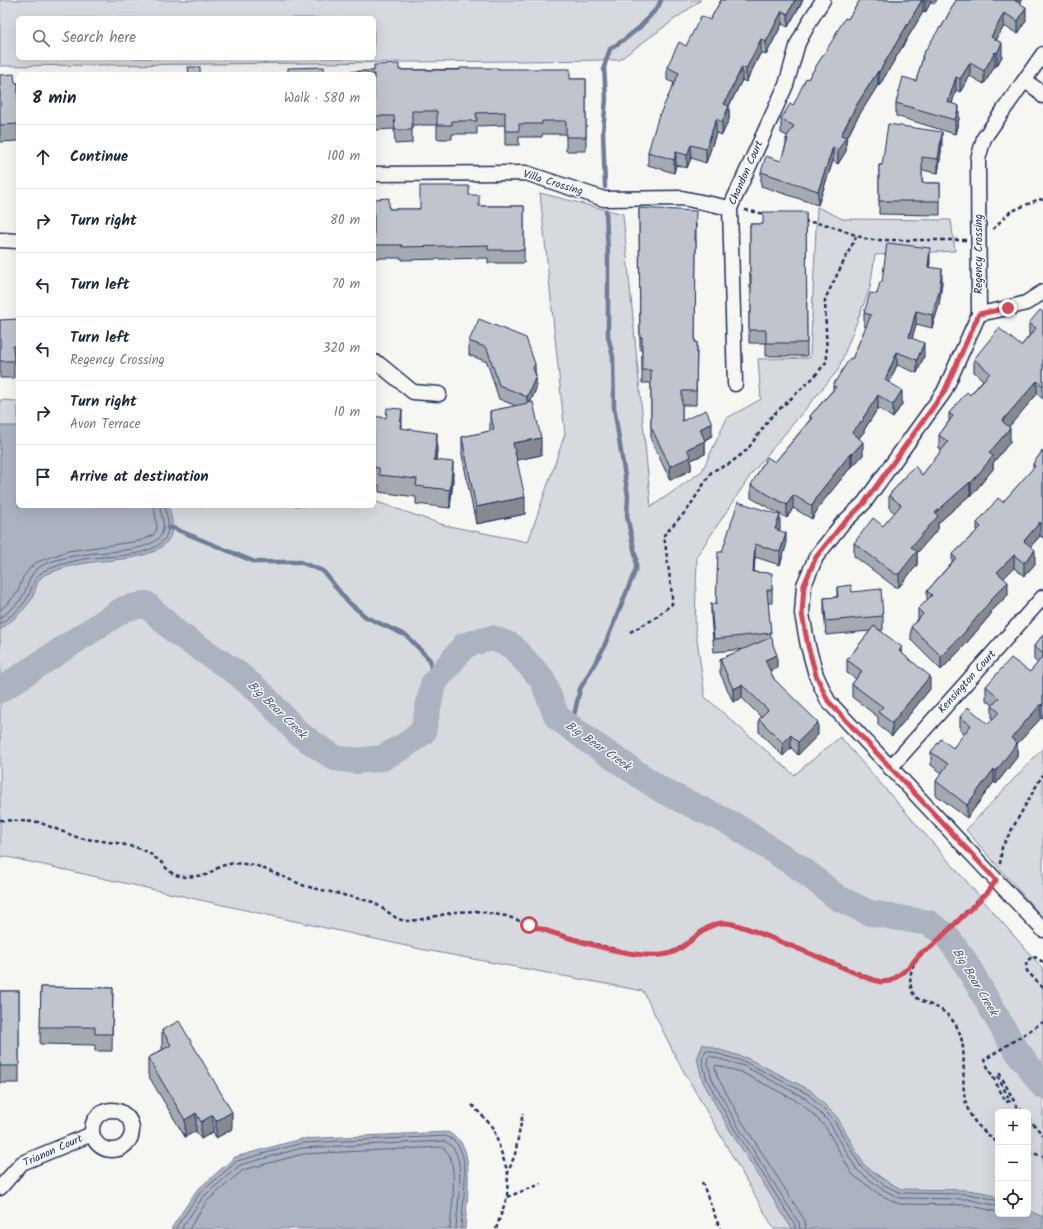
<!DOCTYPE html>
<html lang="en">
<head>
<meta charset="utf-8">
<style>
  body { margin:0; font-family:Kalam,sans-serif; background:#f6f6f7; color:#1f2937 }
  .controls { position:absolute; right:12px; bottom:12px; display:grid; overflow:hidden; border-radius:6px; box-shadow:0 4px 16px #0002 }
  .controls button { width:36px; height:36px; display:grid; place-items:center; padding:0; border:0; border-bottom:1px solid #e0e1e3; background:#fff; color:#1f2937; font:20px sans-serif }
  .stop { position:absolute; width:12px; height:12px; margin:-9px; border:3px solid #d1495b; border-radius:50%; background:#fff }
  .stop.end { background:#d1495b; border-color:#fff; box-shadow:0 1px 4px #0008 }
  .list { margin:0; padding:0; list-style:none }
  h2 { display:flex; justify-content:space-between; align-items:center; height:52px; margin:0; padding:0 16px; font-size:17px }
  h2 small { font-size:13px; font-weight:400; color:#747a83 }
  .list li { display:grid; grid-template-columns:26px 1fr auto; gap:12px; align-items:center; box-sizing:border-box; height:64px; padding:0 16px; border-top:1px solid #e0e1e3 }
  .list b { display:block; font-size:15px; white-space:nowrap }
  .list p { margin:0; font-size:13px; white-space:nowrap; color:#747a83 }
  .list em { font-size:13px; font-style:normal; color:#747a83 }
  .icon { flex:none; width:22px; height:22px; fill:none; stroke:currentColor; stroke-width:2; stroke-linecap:round; stroke-linejoin:round }
  .map { position:relative; flex:none; width:1043px; height:1229px; overflow:hidden }
  .search { position:absolute; background:#fff; box-shadow:0 4px 16px #0002; left:16px; top:16px; width:360px; height:44px; display:flex; align-items:center; gap:10px; box-sizing:border-box; padding:0 14px; border-radius:6px; color:#747a83; font-size:15px }
  .panel { position:absolute; background:#fff; box-shadow:0 4px 16px #0002; left:16px; top:72px; width:360px; height:436px; border-radius:6px }
  .map>svg:first-child { display:block }
</style>
</head>
<body>
<div class="map">
<svg width="1043" height="1229" viewBox="0 0 1043 1229">
  <rect width="100%" height="100%" fill="#f6f6f2"/>
  <filter id="ink" filterUnits="userSpaceOnUse"><feTurbulence type="fractalNoise" baseFrequency=".025" numOctaves="2"/><feDisplacementMap in="SourceGraphic" scale="8" xChannelSelector="R" yChannelSelector="G"/><feConvolveMatrix kernelMatrix="1 2 1 2 8 2 1 2 1" color-interpolation-filters="sRGB"/></filter>
  <g filter="url(#ink)">
    <g fill="#d6d9dd" stroke="#78849e" fill-rule="evenodd">
      <path d="M 0,0 L 701,0 L 619,60 L 0,66 ZM 18,18 L 374,18 L 374,58 L 18,58 Z"/>
      <path d="M 540,193 L 623,214 L 651,507 L 702,471 L 727,418 L 761,399 L 758,359 L 810,358 L 817,207 L 843,219 L 951,220 L 955,251 L 875,255 L 870,288 L 838,370 L 752,473 L 697,556 L 695,625 L 705,697 L 794,775 L 840,737 L 1043,969 L 1043,1229 L 774,1229 L 679,1063 L 643,991 L 420,949 L 3,856 L 0,858 L 0,400 L 18,401 L 18,506 L 374,506 L 374,501 L 444,525 L 528,542 L 565,434 ZM 998,1112 L 1028,1112 L 1028,1214 L 998,1214 Z"/>
      <polygon points="1043,748 1043,918 966,830"/>
    </g>
    <g fill="#abb2c0" stroke="#717e99">
      <path d="M 0,426 L 18,426 L 18,506 L 168,506 C 189,559 128,558 93,562 C 79,564 65,567 52,572 C 49,573 45,574 43,576 C 35,582 36,592 31,600 C 23,612 11,621 0,630 Z"/>
      <polygon points="703,1044 723,1051 747,1058 810,1090 837,1117 864,1165 886,1181 901,1189 968,1190 987,1193 998,1198 998,1214 1028,1214 1028,1210 1043,1217 1043,1229 792,1229 728,1127 703,1082 697,1059"/>
      <path d="M 448,1132 C 452,1135 457,1138 460,1141 C 474,1157 466,1208 465,1229 L 171,1229 L 196,1191 L 235,1157 L 301,1139 Z"/>
    </g>
    <g fill="none" stroke-linecap="round" stroke-linejoin="round">
      <g stroke="#556385" stroke-width="1">
        <polyline points="0,610 10,601 18,592 23,577 32,566 37,562 68,551 140,541 152,536 156,531 157,527 154,506"/>
        <path d="M 0,618 C 8,612 19,604 24,594 C 28,585 29,575 38,568 C 52,559 72,556 88,554 C 106,551 155,552 162,533 C 166,523 160,515 160,506"/>
        <path d="M 0,624 C 10,617 22,608 28,597 C 32,588 33,580 41,573 C 44,570 48,569 52,568 C 64,563 77,560 90,558 C 110,556 157,557 166,536 C 171,525 166,516 165,506"/>
        <path d="M 175,1229 L 199,1194 L 237,1161 L 302,1143 L 446,1136 C 450,1138 456,1142 458,1145 C 471,1166 462,1205 461,1229"/>
        <path d="M 181,1229 L 203,1197 L 240,1165 L 302,1148 L 444,1141 C 447,1143 452,1145 454,1149 C 465,1166 457,1208 456,1229"/>
        <path d="M 189,1229 L 207,1201 L 243,1170 L 303,1154 L 442,1147 C 461,1157 451,1210 450,1229"/>
        <polyline points="795,1229 795,1225 732,1125 707,1080 702,1059 706,1050 745,1062 808,1094 833,1119 861,1167 884,1185 901,1193 968,1194 985,1197 998,1201"/>
        <polyline points="800,1229 799,1223 736,1123 712,1079 707,1060 709,1056 744,1066 805,1098 829,1122 857,1170 882,1189 900,1198 967,1199 998,1206"/>
        <polyline points="806,1229 804,1219 741,1120 717,1076 715,1067 716,1065 741,1072 801,1103 825,1126 852,1174 879,1194 899,1204 967,1205 998,1212"/>
      </g>
      <g stroke="#717e99" stroke-width="4.5">
        <polyline points="605,187 603,131 606,99 604,67 610,49 625,39 640,27 658,7 661,0"/>
        <polyline points="168,528 173,528 255,562 300,562 323,571 347,601 366,617 407,636 430,660 433,684"/>
        <polyline points="571,728 580,689 603,649 636,569 636,558 627,516 628,496 614,407 613,357 608,336 608,255 606,211"/>
      </g>
      <polyline stroke="#abb2c0" stroke-width="26" points="0,690 124,609 146,604 177,633 237,673 262,694 299,734 335,758 357,761 382,758 404,746 423,732 433,684 465,645 492,638 512,646 542,679 557,717 589,741 663,791 734,825 803,870 838,898 870,913 929,923 946,935 964,960 1012,1044 1043,1086"/>
      <defs>
        <g id="minor">
          <polyline points="1043,54 984,138 978,159 979,314 944,392 864,503 841,525 816,557 804,585 802,614 808,646 816,675 828,701 1043,930"/>
          <polyline points="1025,81 1038,90 1043,96"/>
          <polyline points="374,174 526,173 604,199 682,198 730,208"/>
          <polyline points="0,240 18,241"/>
          <polyline points="979,314 1008,308 1026,303 1043,292"/>
          <polyline points="374,362 379,364 413,392 439,394"/>
          <polyline points="735,384 730,208 786,85 798,43 811,19 823,0"/>
          <polyline points="890,768 1043,597"/>
          <circle cx="112" cy="1130" r="20"/>
          <polyline points="0,1188 22,1163 92,1134"/>
        </g>
      </defs>
      <use href="#minor" stroke="#1b2f5e" stroke-width="17"/>
      <g stroke="#1b2f5e" stroke-width="2.5" stroke-dasharray="4 3" stroke-linecap="butt">
        <polyline points="745,210 765,214"/>
        <polyline points="804,221 828,225 869,240 966,240"/>
        <polyline points="993,229 1010,212 1039,199 1043,200"/>
        <polyline points="630,632 654,619 672,604 672,594 664,535 688,509 712,471 729,464 747,450 771,417 814,377 827,361 825,299 857,235"/>
        <path d="M 0,820 L 38,822 L 79,838 L 117,843 L 138,848 L 149,853 L 161,862 L 168,870 L 175,875 L 185,877 L 206,875 L 221,866 L 234,863 L 255,865 L 305,886 L 373,902 L 398,919 L 405,921 L 418,920 L 455,912 L 476,911 L 506,916 L 557,934 L 633,954 L 655,956 L 665,955 L 684,946 L 710,926 L 719,923 L 727,923 L 752,930 L 881,982 C 898,980 905,972 916,959"/>
        <polyline points="1000,864 1002,847 1043,774"/>
        <path d="M 988,890 L 931,947 C 916,957 908,968 911,987 C 913,1001 927,1002 938,1008 C 946,1012 953,1020 957,1027 C 972,1056 954,1091 973,1119 C 978,1127 987,1133 994,1140 L 998,1142"/>
        <polyline points="1043,962 1033,956 1026,962 1027,971 1043,988"/>
        <polyline points="472,1105 493,1127 508,1173"/>
        <polyline points="1023,1112 1016,1105 1000,1074 997,1075 1010,1101 1006,1102 984,1060 1043,1022"/>
        <polyline points="1028,1118 1043,1135"/>
        <polyline points="1028,1152 1043,1156"/>
        <polyline points="702,1182 720,1229"/>
        <polyline points="507,1197 541,1184"/>
        <polyline points="496,1229 507,1197 508,1173 515,1154 523,1113"/>
      </g>
      <use href="#minor" stroke="#f6f6f2" stroke-width="14"/>
    </g>
    <g fill="#a5a9b0" stroke="#1b2f5e">
      <polygon points="721,0 803,0 788,27 782,24 766,55 761,52 746,82 742,80 729,106 729,119 722,135 716,133 706,163 691,158 687,168 676,165 674,173 648,165 648,152 674,83 667,80 667,67 710,20"/>
      <polygon points="860,0 937,0 934,4 931,2 925,13 923,12 879,86 878,85 856,120 846,140 846,151 838,164 833,161 818,205 761,186 761,172 781,161 786,144 786,138 788,136 781,133 781,119 793,106 808,79 836,36 836,33 848,19"/>
      <polygon points="956,0 1022,0 1020,3 1026,20 1018,34 1004,26 996,40 1002,56 997,66 995,66 984,84 970,76 960,92 956,90 952,103 959,119 955,134 896,116 896,103 916,81 922,61 922,56 941,28"/>
      <polygon points="498,69 570,79 586,79 586,151 566,151 566,134 542,134 542,137 519,137 519,145 505,145 505,125 477,126 477,134 452,134 452,139 437,139 437,125 412,125 412,143 395,144 394,129 375,130 375,127 374,127 374,74 324,72 374,71 399,70"/>
      <polygon points="0,75 15,83 18,83 18,141 0,142"/>
      <polygon points="942,145 938,173 922,170 922,183 940,183 940,215 879,214 879,165 882,165"/>
      <polygon points="469,195 479,206 524,206 524,263 488,263 488,258 402,260 402,258 374,258 374,199 389,209 420,209"/>
      <polygon points="639,208 696,224 696,241 695,342 697,342 696,405 682,405 682,421 712,436 705,440 705,454 691,460 691,470 670,480 651,440 651,383 642,383 642,350 640,350"/>
      <polygon points="806,212 807,356 766,356 766,343 749,343 749,313 751,313 751,288 750,288 750,224 763,224"/>
      <polygon points="930,261 929,268 942,282 939,305 932,328 916,324 912,338 924,356 917,373 897,365 889,382 902,404 893,418 878,408 864,430 864,432 859,438 863,455 852,467 851,467 820,505 812,519 793,508 787,518 751,498 751,485 775,462 810,420 810,416 833,390 833,385 852,359 866,327 864,326 864,313 877,294 882,282"/>
      <polygon points="1043,312 1043,399 1037,394 1008,427 1010,442 993,463 993,469 971,496 970,495 938,523 938,529 917,553 917,565 899,587 895,587 854,556 854,543 883,526 895,513 889,508 889,495 906,476 906,474 922,475 942,450 939,448 939,435 949,421 949,413 970,395 983,380 974,372 974,359 1021,346 1029,336 1029,323"/>
      <polygon points="0,320 18,331 18,363 14,363 14,378 0,378"/>
      <polygon points="469,341 535,364 536,389 530,403 541,455 517,460 525,514 476,524 462,455 462,437 490,431 490,411 516,406 499,399 487,362 469,355"/>
      <polygon points="374,416 402,429 437,450 436,460 453,480 450,508 416,504 416,497 379,492 379,485 374,485"/>
      <polygon points="1043,450 1043,538 1040,536 1030,547 1035,564 1024,576 1014,568 1004,578 1008,595 991,612 991,614 964,646 941,670 911,640 911,627 918,619 918,609 927,600 927,591 952,562 952,555 977,531 977,523 1003,502 1033,469 1033,464"/>
      <polygon points="780,529 779,530 786,546 780,565 755,557 754,572 772,586 772,603 768,603 771,637 777,668 770,671 774,679 818,735 798,755 791,748 783,756 759,732 759,719 761,717 742,698 733,702 720,673 720,659 744,649 714,652 711,617 711,604 716,604 722,552"/>
      <polygon points="837,587 883,616 883,630 879,630 902,653 930,689 892,736 878,725 878,717 852,697 852,684 856,679 847,673 847,660 870,631 826,635 824,611 824,598 837,597"/>
      <polygon points="1043,635 1043,719 1041,718 1017,744 1017,757 996,784 994,782 967,818 936,795 936,781 942,773 931,765 931,752 953,748 965,733 960,730 960,717 988,724 992,720 992,706 993,705 986,700 986,686 1030,672 1038,663 1034,660 1034,646"/>
      <polygon points="41,987 113,988 112,1051 95,1051 95,1045 40,1044"/>
      <rect x="0" y="991" width="19" height="92"/>
      <polygon points="162,1030 232,1129 216,1138 213,1132 201,1139 196,1131 185,1137 148,1075 148,1058 163,1049 162,1048"/>
    </g>
    <g fill="#868990" stroke="#1b2f5e">
      <polygon points="795,0 803,0 788,27 788,14"/>
      <polygon points="922,0 923,0 923,12 879,86 879,72"/>
      <polygon points="925,0 931,0 931,2 925,13"/>
      <polygon points="1014,0 1022,0 1014,13"/>
      <polygon points="1026,7 1026,20 1018,34 1018,21"/>
      <polygon points="782,11 782,24 766,55 766,42"/>
      <polygon points="1004,13 1004,26 991,50 991,37"/>
      <polygon points="761,39 761,52 746,82 746,69"/>
      <polygon points="1002,43 1002,56 997,66 997,53"/>
      <polygon points="995,52 995,66 984,84 984,71"/>
      <polygon points="970,63 970,76 960,92 960,79"/>
      <polygon points="742,67 742,80 729,106 729,119 722,135 722,122 724,104"/>
      <polygon points="878,71 878,85 856,120 846,140 846,151 838,164 838,150 841,135 856,106"/>
      <polygon points="956,77 956,90 948,116 948,102"/>
      <polygon points="959,106 959,119 955,134 955,120"/>
      <polygon points="716,119 716,133 706,163 706,149"/>
      <polygon points="942,132 942,145 938,173 938,159"/>
      <polygon points="691,145 691,158 687,168 687,155"/>
      <polygon points="833,147 833,161 818,205 818,191"/>
      <polygon points="676,152 676,165 674,173 674,160"/>
      <polygon points="930,248 930,261 928,281 928,267"/>
      <polygon points="942,269 942,282 939,305 932,328 932,315"/>
      <polygon points="916,311 916,324 909,350 909,337"/>
      <polygon points="924,343 924,356 917,373 917,360"/>
      <polygon points="897,352 897,365 885,393 885,380"/>
      <polygon points="536,376 536,389 527,410 527,397"/>
      <polygon points="1037,381 1037,394 1002,435 1002,421"/>
      <polygon points="902,390 902,404 893,418 893,405"/>
      <polygon points="878,395 878,408 864,430 864,432 852,445 852,432 863,418"/>
      <polygon points="402,409 402,427 400,446 400,428"/>
      <polygon points="712,423 712,436 700,442 700,429"/>
      <polygon points="1010,428 1010,442 993,463 993,469 971,496 971,483 989,453"/>
      <polygon points="437,433 437,450 434,477 434,460"/>
      <polygon points="541,438 541,455 513,461 513,443"/>
      <polygon points="705,441 705,454 691,460 691,470 670,480 670,466 687,449"/>
      <polygon points="863,442 863,455 852,467 852,454"/>
      <polygon points="851,453 851,467 820,505 812,519 812,506 820,492"/>
      <polygon points="453,462 453,480 450,508 450,490"/>
      <polygon points="970,482 970,495 938,523 938,529 917,553 917,565 899,587 899,574 911,547 935,513"/>
      <polygon points="793,495 793,508 787,518 787,505"/>
      <polygon points="525,497 525,514 476,524 476,507"/>
      <polygon points="780,515 780,529 775,542 775,529"/>
      <polygon points="1040,522 1040,536 1024,554 1024,541"/>
      <polygon points="786,533 786,546 780,565 780,552"/>
      <polygon points="755,544 755,557 753,585 753,572"/>
      <polygon points="1035,550 1035,564 1024,576 1024,563"/>
      <polygon points="1014,555 1014,568 997,585 997,572"/>
      <polygon points="1008,582 1008,595 991,612 991,614 964,646 941,670 941,656 990,600"/>
      <polygon points="902,647 902,660 899,651"/>
      <polygon points="777,655 777,668 765,673 765,660"/>
      <polygon points="930,676 930,689 892,736 892,723"/>
      <polygon points="742,685 742,698 733,702 733,689"/>
      <polygon points="1041,704 1041,718 1017,744 1017,757 996,784 996,771 1011,738"/>
      <polygon points="818,722 818,735 798,755 798,742"/>
      <polygon points="791,735 791,748 783,756 783,743"/>
      <polygon points="994,769 994,782 967,818 967,805"/>
      <polygon points="232,1112 232,1129 216,1138 216,1121"/>
      <polygon points="196,1113 196,1131 185,1137 185,1120"/>
      <polygon points="213,1115 213,1132 201,1139 201,1122"/>
    </g>
    <g fill="#c0c4cd" stroke="#1b2f5e">
      <polygon points="721,0 795,0 788,14 782,11 766,42 761,39 746,69 742,67 724,104 729,106 722,122 716,119 706,149 691,145 687,155 676,152 674,160 648,152 658,118 679,73 667,67 679,42 686,46 701,16 710,20"/>
      <polygon points="860,0 922,0 879,72 878,71 856,106 841,135 846,137 838,150 833,147 818,191 761,172 766,156 781,161 788,139 786,138 794,126 781,119 790,104 793,106 806,78 808,79 837,33 836,33 845,18 848,19"/>
      <polygon points="956,0 1014,0 1026,7 1018,21 1004,13 991,37 1002,43 997,53 995,52 984,71 970,63 960,79 956,77 948,102 959,106 955,120 896,103 903,77 916,81 923,57 922,56 940,27 941,28"/>
      <polygon points="399,64 399,70 460,70 460,68 498,68 498,69 570,69 570,79 586,79 586,137 566,137 566,121 542,121 542,124 519,124 519,131 505,131 505,112 476,113 477,121 452,121 452,125 437,125 437,111 412,111 412,130 395,130 394,116 375,116 375,114 374,114 374,74 288,74 288,68 324,67 324,72 374,71 374,65"/>
      <polygon points="188,67 200,67 200,74 189,74"/>
      <polygon points="14,74 15,83 18,83 18,124 0,125 0,75"/>
      <polygon points="888,124 942,132 938,159 922,157 922,183 940,183 940,201 879,201 879,165 882,165"/>
      <polygon points="420,186 469,186 469,195 479,195 479,206 524,206 524,250 488,250 488,245 402,247 402,245 374,245 374,199 389,198 389,209 420,209"/>
      <polygon points="639,208 696,211 695,241 696,241 695,342 697,342 696,391 682,391 682,421 706,410 712,423 700,429 705,441 687,449 691,457 670,466 651,427 651,370 642,370 642,337 640,337"/>
      <polygon points="763,212 806,212 807,343 766,343 766,330 749,330 749,313 751,313 751,275 750,275 750,224 763,224"/>
      <polygon points="887,243 930,248 928,267 942,269 939,292 932,315 916,311 909,337 924,343 917,360 897,352 885,380 902,390 893,405 878,395 863,418 864,419 852,432 863,442 852,454 851,453 820,492 812,506 793,495 787,505 751,485 767,457 775,462 812,418 810,416 836,387 833,385 850,358 852,359 871,315 864,313 870,293 877,294 880,282 882,282"/>
      <polygon points="1040,310 1043,312 1043,386 1037,381 1002,421 1010,428 989,453 993,456 971,483 970,482 935,513 938,516 911,547 917,551 899,574 895,574 854,543 873,518 883,526 901,505 889,495 907,475 906,474 915,466 922,475 948,442 939,435 953,416 949,413 967,392 970,395 990,373 974,359 999,328 1021,346 1036,328 1029,323"/>
      <polygon points="18,319 18,346 13,346 14,361 0,361 0,320"/>
      <polygon points="479,319 526,338 535,364 533,368 536,376 527,397 499,385 487,348 469,341"/>
      <polygon points="533,402 541,438 513,443 525,497 476,507 462,437 494,430 490,411"/>
      <polygon points="387,408 402,409 400,428 437,433 434,460 453,462 450,490 416,486 417,479 379,475 379,468 374,467 374,416 386,418"/>
      <polygon points="1043,450 1043,525 1040,522 1024,541 1035,550 1024,563 1014,555 997,572 1008,582 990,600 991,600 964,633 941,656 911,627 923,614 918,609 932,595 927,591 956,558 952,555 981,527 977,523 998,498 1003,502 1035,466 1033,464"/>
      <polygon points="738,502 780,515 775,529 786,533 780,552 755,544 753,572 772,573 772,590 767,590 771,633 714,639 711,604 716,604 718,552 722,552"/>
      <polygon points="851,585 852,592 881,589 883,616 826,621 824,598 838,597 837,587"/>
      <polygon points="874,626 902,647 899,651 930,676 892,723 878,712 883,707 852,684 862,671 847,660"/>
      <polygon points="1043,635 1043,654 1034,646"/>
      <polygon points="772,637 773,645 777,655 765,660 774,679 818,722 798,742 791,735 783,743 759,719 768,710 742,685 733,689 720,659"/>
      <polygon points="1043,656 1043,706 1041,704 1011,738 1017,743 996,771 994,769 967,805 936,781 948,764 931,752 941,739 953,748 971,725 960,717 968,707 988,724 999,712 992,706 999,698 986,686 1011,658 1030,672"/>
      <polygon points="41,987 113,988 112,1034 95,1034 95,1027 40,1027"/>
      <rect x="0" y="991" width="19" height="75"/>
      <polygon points="179,1021 232,1112 216,1121 213,1115 201,1122 196,1113 185,1120 148,1058 171,1045 162,1030"/>
    </g>
  </g>
  <g fill="none" stroke-linecap="round" stroke-linejoin="round" filter="url(#ink)">
    <path stroke="#d1495b" stroke-width="5" d="M 529,925 C 562,936 643,965 674,952 C 692,944 704,922 726,923 C 740,924 755,932 769,937 C 802,950 835,964 867,978 L 881,982 L 891,981 L 907,969 L 921,953 L 931,947 L 988,892 L 996,880 L 828,701 L 816,675 L 808,646 L 802,614 L 804,585 L 816,557 L 841,526 L 864,503 L 944,392 L 979,314 L 1008,308"/>
  </g>
  <g text-anchor="middle" dominant-baseline="central" stroke-width="3" stroke-linejoin="round" paint-order="stroke">
    <g font-size="11" fill="#1b2f5e" stroke="#f6f6f2">
      <text transform="translate(746 173) rotate(-66)">Chandon Court</text>
      <text transform="translate(553 183) rotate(17)">Villa Crossing</text>
      <text transform="translate(979 254) rotate(-90)">Regency Crossing</text>
      <text transform="translate(967 682) rotate(-48)">Kensington Court</text>
      <text transform="translate(53 1151) rotate(-24)">Trianon Court</text>
    </g>
    <g font-size="12" font-style="italic" fill="#46567b" stroke="#f6f6f2">
      <text transform="translate(277 710) rotate(44)">Big Bear Creek</text>
      <text transform="translate(598 746) rotate(35)">Big Bear Creek</text>
      <text transform="translate(975 982) rotate(59)">Big Bear Creek</text>
    </g>
  </g>
</svg>
<div class="controls">
<button>+</button>
<button>−</button>
<button><svg class="icon" aria-label="locate" viewBox="0 0 24 24"><circle cx="12" cy="12" r="6"/><path d="M12 2v4M12 18v4M2 12h4M18 12h4"/></svg></button>
</div>
<div class="stop" style="left:529px;top:925px"></div>
<div class="stop end" style="left:1008px;top:308px"></div>
<div class="search"><svg class="icon" aria-label="search" viewBox="0 0 24 24"><circle cx="10" cy="10" r="6"/><path d="M15 15l6 6"/></svg>Search here</div>
<section class="panel">
<h2>8 min<small>Walk · 580 m</small></h2>
<ul class="list">
<li><svg class="icon" aria-label="ahead" viewBox="0 0 24 24"><path d="M12 20V5M6 11l6-6 6 6"/></svg><div><b>Continue</b></div><em>100 m</em></li>
<li><svg class="icon" aria-label="right" viewBox="0 0 24 24"><path d="M7 20v-9h11M14 6l5 5-5 5"/></svg><div><b>Turn right</b></div><em>80 m</em></li>
<li><svg class="icon" aria-label="left" viewBox="0 0 24 24"><path d="M17 20v-9H6M10 6l-5 5 5 5"/></svg><div><b>Turn left</b></div><em>70 m</em></li>
<li><svg class="icon" aria-label="left" viewBox="0 0 24 24"><path d="M17 20v-9H6M10 6l-5 5 5 5"/></svg><div><b>Turn left</b><p>Regency Crossing</p></div><em>320 m</em></li>
<li><svg class="icon" aria-label="right" viewBox="0 0 24 24"><path d="M7 20v-9h11M14 6l5 5-5 5"/></svg><div><b>Turn right</b><p>Avon Terrace</p></div><em>10 m</em></li>
<li><svg class="icon" aria-label="arrive" viewBox="0 0 24 24"><path d="M6 21V4h12l-3 4 3 4H6"/></svg><div><b>Arrive at destination</b></div></li>
</ul>
</section>
</div>
</body>
</html>
